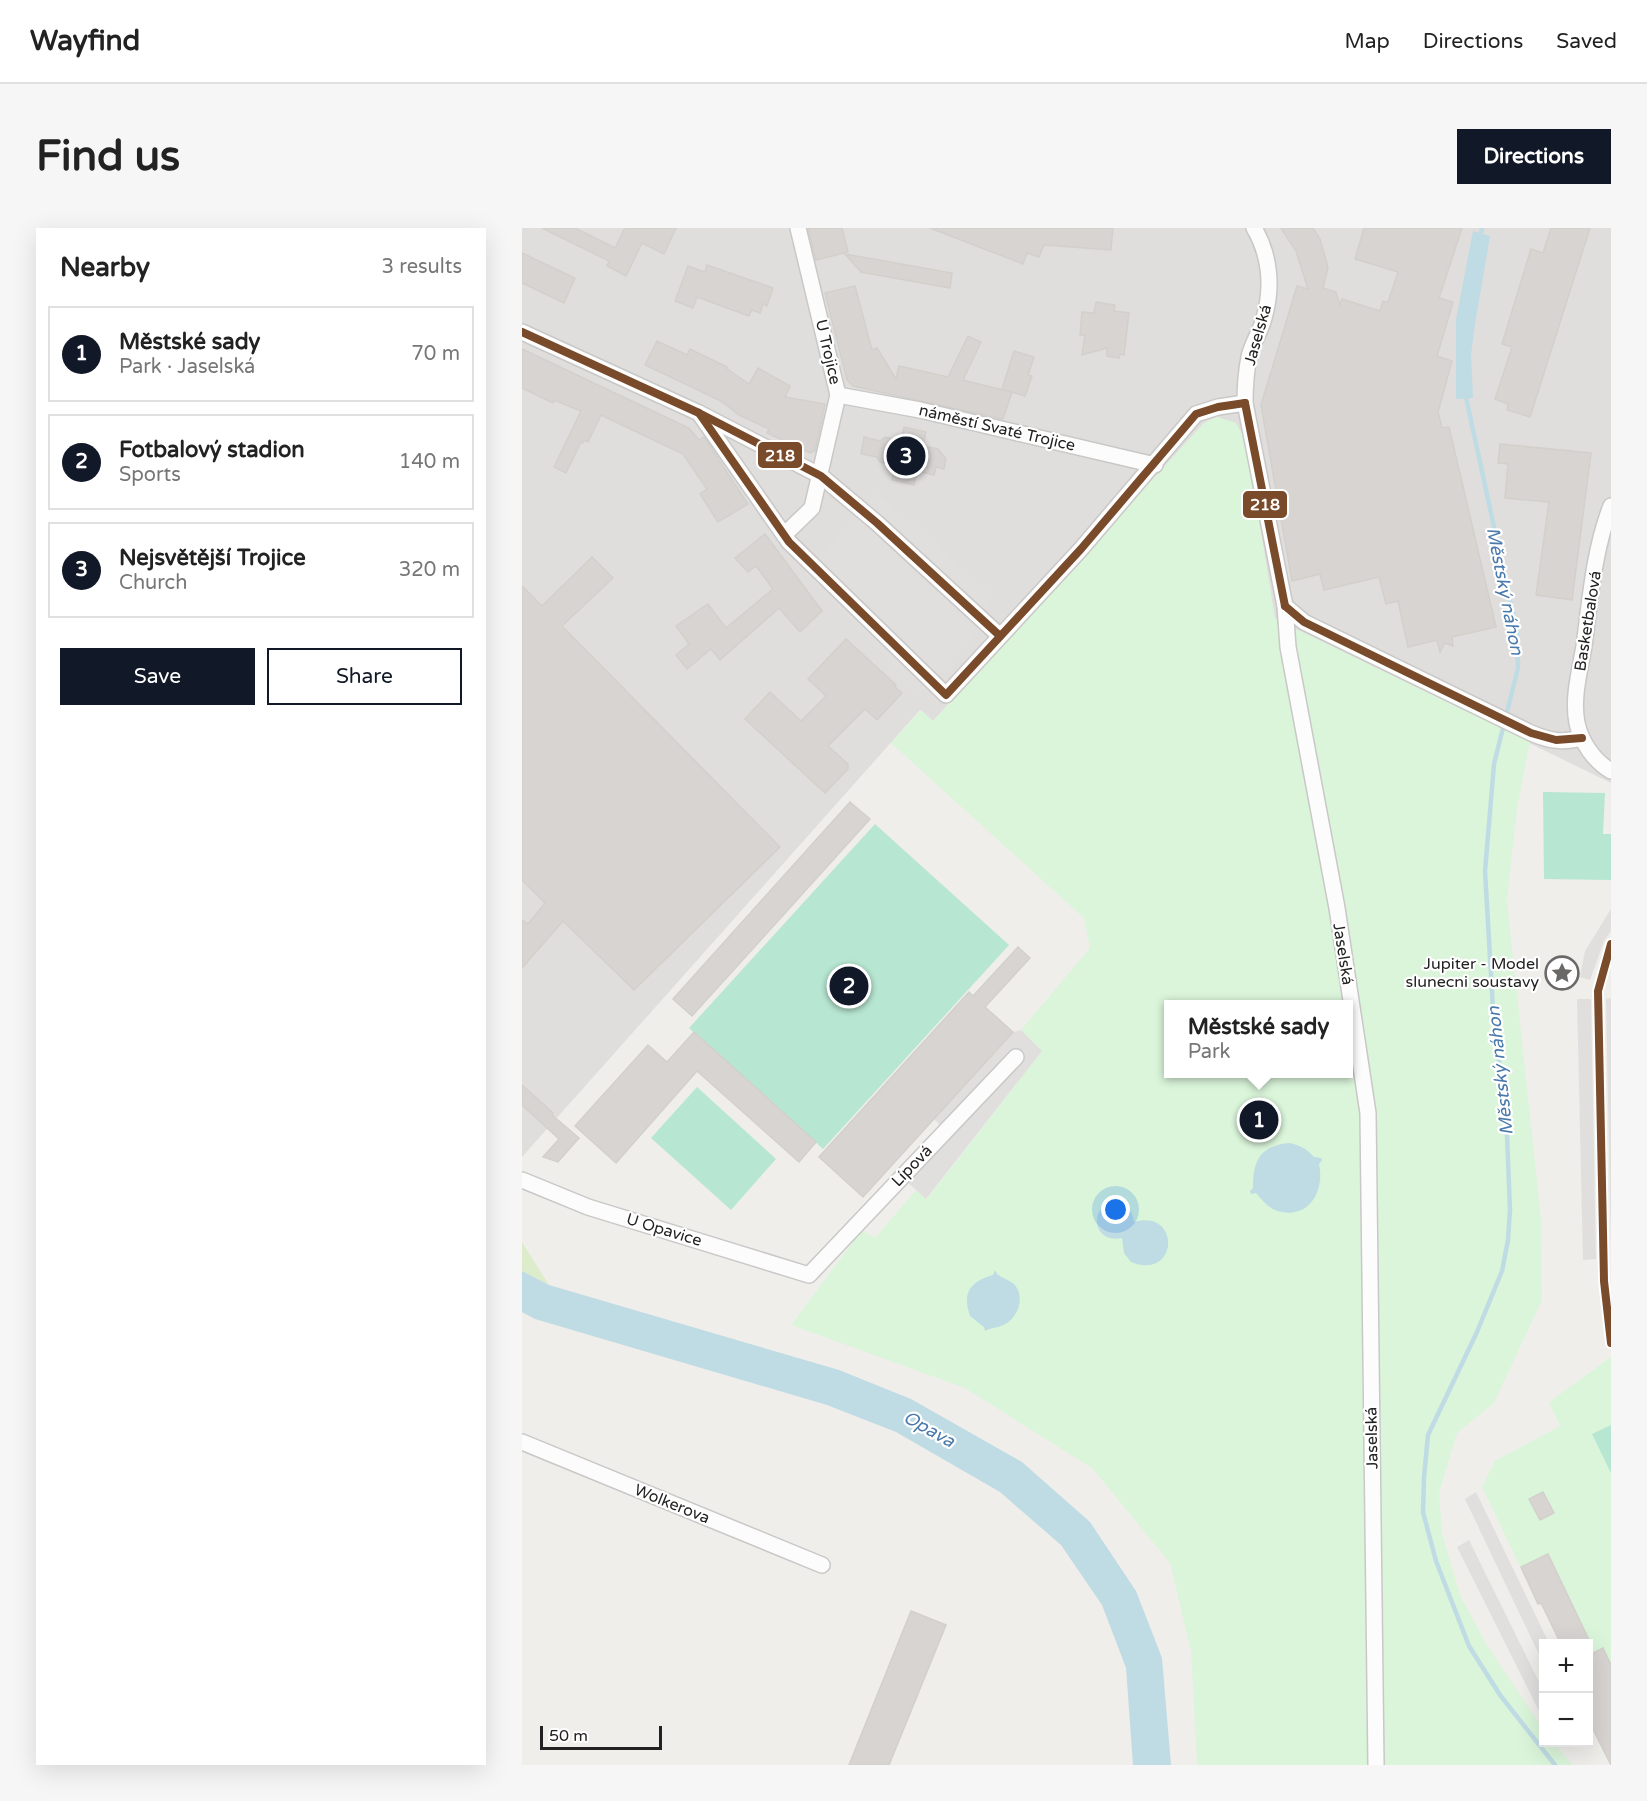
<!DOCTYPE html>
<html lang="en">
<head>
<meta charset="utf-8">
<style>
  body { margin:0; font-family:"Varela Round",sans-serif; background:#f6f6f6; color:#222 }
  .controls { position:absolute; right:18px; bottom:18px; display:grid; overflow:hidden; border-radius:0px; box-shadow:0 6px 24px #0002 }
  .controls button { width:54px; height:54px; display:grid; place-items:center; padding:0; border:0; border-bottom:2px solid #e0e0e0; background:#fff; color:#222; font:30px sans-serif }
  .scale { position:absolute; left:18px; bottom:15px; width:122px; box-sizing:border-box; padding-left:6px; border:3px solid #222; border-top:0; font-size:16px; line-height:21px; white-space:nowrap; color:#222; -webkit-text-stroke:4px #fff; paint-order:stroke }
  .you { position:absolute; left:594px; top:982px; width:21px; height:21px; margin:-15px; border:4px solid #fff; border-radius:50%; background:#1a73e8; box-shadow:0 0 0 9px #1a73e833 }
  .badge { display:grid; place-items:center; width:39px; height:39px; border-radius:50%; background:#111827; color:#fff; font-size:20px; font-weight:700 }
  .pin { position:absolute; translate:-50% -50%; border:3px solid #fff; box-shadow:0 2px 6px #0006 }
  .popup { position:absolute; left:642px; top:772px; width:189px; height:78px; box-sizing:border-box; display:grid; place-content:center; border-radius:0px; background:#fff; filter:drop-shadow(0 2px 4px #0005); font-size:20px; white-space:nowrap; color:#767676 }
  .popup b { font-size:22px; color:#222 }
  .popup::after { content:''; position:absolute; left:50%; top:100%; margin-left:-12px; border:12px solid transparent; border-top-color:#fff }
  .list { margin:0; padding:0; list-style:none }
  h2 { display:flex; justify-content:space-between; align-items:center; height:78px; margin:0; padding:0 24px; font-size:26px }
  h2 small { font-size:20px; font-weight:400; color:#767676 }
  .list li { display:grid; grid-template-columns:39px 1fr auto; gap:18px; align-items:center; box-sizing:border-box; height:96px; margin:0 12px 12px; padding:0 12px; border:2px solid #e0e0e0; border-radius:0px }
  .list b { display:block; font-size:22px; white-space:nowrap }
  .list p { margin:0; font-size:20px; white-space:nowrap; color:#767676 }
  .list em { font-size:20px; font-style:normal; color:#767676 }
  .actions { display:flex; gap:12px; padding:18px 24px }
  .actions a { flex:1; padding:14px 0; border:2px solid #111827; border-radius:0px; text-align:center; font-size:21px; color:#111827 }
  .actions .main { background:#111827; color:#fff }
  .map { position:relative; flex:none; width:1089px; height:1537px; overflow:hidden; border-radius:0px }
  header { display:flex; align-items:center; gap:36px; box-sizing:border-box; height:84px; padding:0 30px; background:#fff; border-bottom:2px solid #e0e0e0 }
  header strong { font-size:28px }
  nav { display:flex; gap:33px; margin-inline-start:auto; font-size:21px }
  .intro { display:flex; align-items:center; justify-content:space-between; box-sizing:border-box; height:144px; padding:0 36px }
  h1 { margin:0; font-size:42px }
  .button { padding:15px 27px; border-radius:0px; background:#111827; color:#fff; font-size:21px; font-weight:700 }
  main { display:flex; gap:36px; padding:0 36px }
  aside { flex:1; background:#fff; border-radius:0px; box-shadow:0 6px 24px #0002 }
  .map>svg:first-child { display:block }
</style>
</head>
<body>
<header>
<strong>Wayfind</strong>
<nav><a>Map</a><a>Directions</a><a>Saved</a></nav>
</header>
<div class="intro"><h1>Find us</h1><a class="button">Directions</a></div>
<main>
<aside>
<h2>Nearby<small>3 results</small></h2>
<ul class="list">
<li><span class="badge">1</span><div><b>Městské sady</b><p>Park · Jaselská</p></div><em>70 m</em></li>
<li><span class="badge">2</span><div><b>Fotbalový stadion</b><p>Sports</p></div><em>140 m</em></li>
<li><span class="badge">3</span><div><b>Nejsvětější Trojice</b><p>Church</p></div><em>320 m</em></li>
</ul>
<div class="actions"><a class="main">Save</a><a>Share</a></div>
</aside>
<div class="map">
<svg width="1089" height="1537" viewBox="0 0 1089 1537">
  <rect width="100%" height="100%" fill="#f0eeeb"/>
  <polygon fill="#dfdedc" points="0,0 1089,0 1089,555 753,391 724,212 695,189 682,195 411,493 398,482 0,929"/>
  <polygon fill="#ddeccb" points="0,1014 27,1057 0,1043"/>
  <g fill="#daf5da" fill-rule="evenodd">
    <path d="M 695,189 L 714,195 L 724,212 L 753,391 L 1008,514 L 995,580 L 985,673 L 1019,991 L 1020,1072 L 972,1175 L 935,1205 L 917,1265 L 920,1306 L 938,1367 L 963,1414 L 1021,1501 L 1022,1514 L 1032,1515 L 1050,1537 L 675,1537 L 669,1423 L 648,1335 L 571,1241 L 443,1160 L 269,1097 L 340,1002 L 353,1010 L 394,962 L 405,971 L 520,823 L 499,802 L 568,720 L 562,690 L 369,515 L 399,482 L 411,493 L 682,195 ZM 647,776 L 827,776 L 827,846 L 647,846 Z"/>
    <polygon points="1089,1129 1089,1521 1082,1524 1070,1497 1067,1498 1066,1416 1038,1415 1020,1375 1016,1376 960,1259 973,1233 1038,1198 1027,1174"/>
  </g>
  <g fill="#b7e6d2">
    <polygon points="1021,564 1083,565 1081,606 1089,606 1089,652 1022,651"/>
    <polygon points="353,596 487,717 301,921 167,800"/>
    <polygon points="175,859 254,931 209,982 129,910"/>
    <polygon points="1089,1197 1089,1245 1070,1206"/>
  </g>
  <g fill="#e0dfde">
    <polygon points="356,265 471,368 462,381 472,388 398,465 281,344"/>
    <polygon points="1089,681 1089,703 1082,713 1068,752 1058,749 1063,723"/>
    <polygon points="1089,770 1089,1022 1084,771"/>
    <polygon points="1055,771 1069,771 1074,1031 1061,1032"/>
    <polygon points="499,802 520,823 404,971 374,944 418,897 412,891 491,804"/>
    <polygon points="954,1264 1027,1415 1022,1416 1021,1435 943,1271"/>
    <polygon points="947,1312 1021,1462 1021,1486 1019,1487 935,1319"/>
  </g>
  <g fill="#bfdbe3">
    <polygon points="951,3 968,8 953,96 949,127 951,170 934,171 934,92"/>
    <path d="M 767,915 C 778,917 785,921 792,929 L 799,930 L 800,932 L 797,936 C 803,963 787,992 756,983 C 746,980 740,972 734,965 L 729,966 L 728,963 L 731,960 C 731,932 738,918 767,915 Z"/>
    <path d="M 591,974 C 604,974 610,981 612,994 C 659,980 657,1053 609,1034 L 602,1025 L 600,1010 C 571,1016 566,980 591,974 Z"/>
    <path d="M 473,1042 L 475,1046 C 480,1050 487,1052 492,1056 C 503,1068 497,1087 485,1095 C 478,1100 470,1099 463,1103 L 462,1099 L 448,1088 C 440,1064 448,1054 471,1047 Z"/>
    <polygon points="0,1043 27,1057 317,1142 389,1171 500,1234 568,1294 614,1363 640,1430 649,1537 611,1537 604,1440 580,1377 539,1317 478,1264 374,1204 305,1177 13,1091 0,1084"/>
  </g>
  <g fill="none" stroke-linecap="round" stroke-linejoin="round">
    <g stroke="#bfdbe3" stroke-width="4.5">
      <polyline points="958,11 960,0"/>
      <polyline points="943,165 995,405 996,440 972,536 963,643 972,799 984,882 988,982 986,1012 980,1043 955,1104 906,1207 902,1249 901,1284 914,1333 947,1418 978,1467 1033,1537"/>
    </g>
  </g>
  <g fill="#d7d4d2" stroke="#d3d0cc" stroke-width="1.5">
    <polygon points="20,0 53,0 93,20 103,0 154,0 142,26 120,15 104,48 85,38 87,33"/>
    <polygon points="286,0 320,0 326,24 294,32"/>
    <polygon points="408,0 591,0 589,22 522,17 517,29 505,25 501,36"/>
    <polygon points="759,0 791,0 798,11 806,39 801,60 814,64 818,77 820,71 858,83 861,73 866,74 876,44 833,31 842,0 940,0 917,70 931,74 915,128 930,133 916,184 920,200 927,199 974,399 930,409 931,418 923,415 918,424 915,412 886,419 876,373 864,376 857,349 802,362 798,346 770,353 739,177 775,58 786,61 774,23"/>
    <polygon points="1029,0 1068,0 1008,189 985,182 986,176 973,171 990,119 980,116 1009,21 1021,25"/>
    <polygon points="0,25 53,50 42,75 0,55"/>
    <polygon points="323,26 430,45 428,60 339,44"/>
    <polygon points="185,37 251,60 245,78 241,76 238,85 230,82 227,88 175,69 171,80 153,73 166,38 183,44"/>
    <polygon points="333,58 350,122 355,120 374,151 377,138 426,149 446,108 459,114 441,152 489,164 480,161 492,123 512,129 506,147 510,148 503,168 490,164 481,191 331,158 325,152 303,65"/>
    <polygon points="574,74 593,77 592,83 607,85 602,127 598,126 597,130 585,128 585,120 560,127 563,107 558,107 560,84 572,85"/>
    <polygon points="135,113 165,127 168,121 205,139 204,140 227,156 236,140 268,158 263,169 303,176 293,223 288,225 245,205 247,201 217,187 199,173 123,137"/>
    <polygon points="0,121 167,200 177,212 182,209 226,276 196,294 178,266 185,261 161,226 79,187 66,214 62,212 61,215 59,214 44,245 32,239 59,183 32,172 31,175 0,160"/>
    <polygon points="382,199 404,204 401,218 416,221 424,231 422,241 414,239 412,247 395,243 392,257 370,252 373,238 358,234 355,229 339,226 342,209 358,213 363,209 379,213"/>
    <polygon points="978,216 1069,225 1050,372 1014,367 1027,274 983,270 986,236 976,235"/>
    <polygon points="243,306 300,383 278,404 257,380 198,432 189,421 165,441 154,427 167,416 154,398 186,376 204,400 251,361 234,338 226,344 213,330"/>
    <polygon points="70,329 91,350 40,398 258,619 112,762 41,693 0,740 0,692 6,696 23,675 0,652 0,358 20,378"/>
    <polygon points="324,411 374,457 373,459 380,465 355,492 343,481 306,518 326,536 326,541 303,565 223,491 248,464 279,493 304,468 286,451"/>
    <polygon points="328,574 348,591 170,788 151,771"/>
    <polygon points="496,719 508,730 463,779 491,804 341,969 297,929 447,764 451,768"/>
    <polygon points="172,804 294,914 277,934 175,843 94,935 53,898 126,817 145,834"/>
    <polygon points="0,857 31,885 30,887 57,910 36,934 21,929 37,911 0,877"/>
    <polygon points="1021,1264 1032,1285 1018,1292 1007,1271"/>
    <polygon points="1026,1326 1069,1416 1039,1416 1019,1375 1016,1376 999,1339"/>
    <polygon points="389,1383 424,1397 367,1537 327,1537"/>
    <polygon points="1081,1420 1089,1437 1089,1537 1066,1491 1066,1428"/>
  </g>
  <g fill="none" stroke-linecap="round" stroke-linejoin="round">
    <defs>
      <g id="minor">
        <path d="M 732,0 C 748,27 751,59 742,90 C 739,103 730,115 727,129 C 724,144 723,160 723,175 L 763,378 L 766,419 L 815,680 L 846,885 L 854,1537"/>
        <polyline points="0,104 177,185 299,248 355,295 478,408"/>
        <polyline points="316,167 398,182 633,237"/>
        <polyline points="177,185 267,314 424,467 559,321 674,186 696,179 723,175"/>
        <path d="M 1089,278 C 1072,321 1068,372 1062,418 C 1058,442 1050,470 1055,495 C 1059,514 1072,533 1089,543"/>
        <polyline points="262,307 290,280 316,167 276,0"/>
        <path d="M 763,378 L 782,394 L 1009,505 C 1028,513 1040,515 1060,510"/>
        <polyline points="0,952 66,979 287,1047 494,829"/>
        <polyline points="0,1214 300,1337"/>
      </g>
    </defs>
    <use href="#minor" stroke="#c9c8c7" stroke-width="18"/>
    <use href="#minor" stroke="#fdfcfc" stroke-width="15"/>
    <defs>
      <g id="bus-1">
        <polyline points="0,104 177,185 299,248 355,295 478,408"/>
        <polyline points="723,175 763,378"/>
        <polyline points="177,185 267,314 424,467 559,321 674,186 696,179 723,175"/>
        <polyline points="763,378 782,394 1009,505 1034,512 1060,510"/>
        <polyline points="1089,716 1076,763 1082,1053 1089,1115"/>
      </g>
    </defs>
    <use href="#bus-1" stroke="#fff" stroke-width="12"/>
    <use href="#bus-1" stroke="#7a4b2a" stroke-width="8"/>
  </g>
  <defs>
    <symbol id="sight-ring" viewBox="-11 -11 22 22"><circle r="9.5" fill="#fff" stroke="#6a6968" stroke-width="1.5"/><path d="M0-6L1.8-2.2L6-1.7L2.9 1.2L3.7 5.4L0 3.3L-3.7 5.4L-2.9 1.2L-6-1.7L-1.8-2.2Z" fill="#6a6968"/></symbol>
  </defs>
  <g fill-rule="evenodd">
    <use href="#sight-ring" x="1021" y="726" width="38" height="38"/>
  </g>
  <g text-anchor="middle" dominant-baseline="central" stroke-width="4.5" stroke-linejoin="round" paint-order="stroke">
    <g font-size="16" fill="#222" stroke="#fff">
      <text transform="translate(736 107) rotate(-74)">Jaselská</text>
      <text transform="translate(306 124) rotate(77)">U Trojice</text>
      <text transform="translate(475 200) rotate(13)">náměstí Svaté Trojice</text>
      <text transform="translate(1066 393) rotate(-81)">Basketbalová</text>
      <text transform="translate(821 726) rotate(81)">Jaselská</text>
      <text transform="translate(390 938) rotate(-46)">Lípová</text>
      <text transform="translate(142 1002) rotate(17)">U Opavice</text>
      <text transform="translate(850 1210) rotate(-91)">Jaselská</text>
      <text transform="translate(150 1276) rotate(22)">Wolkerova</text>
    </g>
    <g font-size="16" fill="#222" stroke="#fff" text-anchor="end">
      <text x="1017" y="736">Jupiter - Model<tspan x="1017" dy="18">slunecni soustavy</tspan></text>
    </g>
    <g font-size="18" font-style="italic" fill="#4a7aab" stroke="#fff">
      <text transform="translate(983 363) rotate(79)">Městský náhon</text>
      <text transform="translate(978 843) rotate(-96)">Městský náhon</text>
      <text transform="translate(407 1201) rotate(29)">Opava</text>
    </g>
  </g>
  <g stroke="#fff" stroke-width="2">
    <rect x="235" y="213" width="46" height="28" rx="6" fill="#7a4b2a"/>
    <rect x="720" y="262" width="46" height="29" rx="6" fill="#7a4b2a"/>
  </g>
  <g font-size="16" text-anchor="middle" font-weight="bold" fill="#fff">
    <text x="258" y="233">218</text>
    <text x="743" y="282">218</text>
  </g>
</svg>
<div class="controls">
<button>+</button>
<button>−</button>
</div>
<div class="scale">50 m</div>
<div class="you"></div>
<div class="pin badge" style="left:737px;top:892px">1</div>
<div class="popup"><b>Městské sady</b>Park</div>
<div class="pin badge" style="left:327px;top:758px">2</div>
<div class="pin badge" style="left:384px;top:228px">3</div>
</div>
</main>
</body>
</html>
